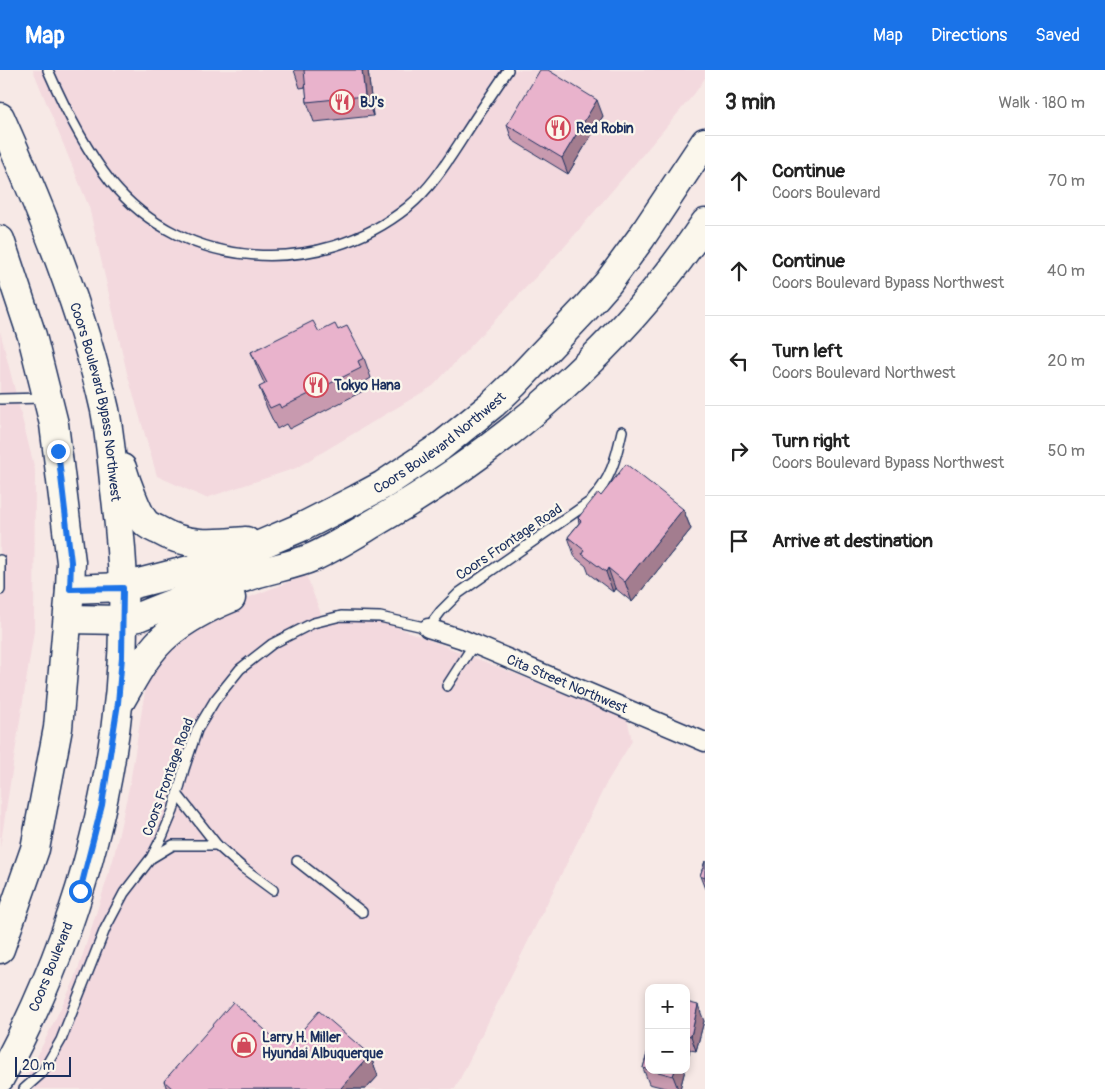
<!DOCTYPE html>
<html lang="en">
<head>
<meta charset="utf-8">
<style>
  body { margin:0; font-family:Pangolin,sans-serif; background:#f6f6f6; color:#222 }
  .controls { position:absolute; right:15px; bottom:15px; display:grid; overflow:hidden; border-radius:10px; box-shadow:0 2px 8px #0003 }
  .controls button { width:45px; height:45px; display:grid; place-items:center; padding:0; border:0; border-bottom:1px solid #e0e0e0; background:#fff; color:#222; font:25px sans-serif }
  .scale { position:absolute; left:15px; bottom:12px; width:56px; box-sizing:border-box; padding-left:5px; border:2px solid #1b2f5e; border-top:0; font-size:14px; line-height:18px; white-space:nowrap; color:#1b2f5e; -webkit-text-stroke:4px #fbf7ec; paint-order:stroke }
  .stop { position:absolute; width:15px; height:15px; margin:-11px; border:4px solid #1a73e8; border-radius:50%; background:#fff }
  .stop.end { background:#1a73e8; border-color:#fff; box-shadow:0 1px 5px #0008 }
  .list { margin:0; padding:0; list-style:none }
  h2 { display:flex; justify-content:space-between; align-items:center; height:65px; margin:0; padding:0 20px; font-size:21px }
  h2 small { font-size:16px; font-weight:400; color:#767676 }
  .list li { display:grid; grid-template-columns:32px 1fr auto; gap:15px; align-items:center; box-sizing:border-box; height:90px; padding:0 20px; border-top:1px solid #e0e0e0 }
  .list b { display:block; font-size:19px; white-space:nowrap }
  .list p { margin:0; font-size:16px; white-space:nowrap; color:#767676 }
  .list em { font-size:16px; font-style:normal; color:#767676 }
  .icon { flex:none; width:28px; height:28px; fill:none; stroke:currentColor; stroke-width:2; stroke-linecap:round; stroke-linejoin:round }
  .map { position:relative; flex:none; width:705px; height:1019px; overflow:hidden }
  header { display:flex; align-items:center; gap:30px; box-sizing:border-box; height:70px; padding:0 25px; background:#1a73e8; color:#fff }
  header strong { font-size:24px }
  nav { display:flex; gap:28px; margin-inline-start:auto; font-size:18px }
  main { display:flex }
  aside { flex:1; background:#fff }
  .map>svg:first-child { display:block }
</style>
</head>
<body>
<header>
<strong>Map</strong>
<nav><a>Map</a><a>Directions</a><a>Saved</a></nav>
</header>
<main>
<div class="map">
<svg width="705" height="1019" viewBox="0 0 705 1019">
  <rect width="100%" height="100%" fill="#f7e9e6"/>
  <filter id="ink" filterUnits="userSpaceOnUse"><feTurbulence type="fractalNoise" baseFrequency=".02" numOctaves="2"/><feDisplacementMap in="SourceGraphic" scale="10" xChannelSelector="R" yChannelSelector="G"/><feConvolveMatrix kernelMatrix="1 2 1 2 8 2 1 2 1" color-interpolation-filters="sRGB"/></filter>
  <g filter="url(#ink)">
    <g fill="#f3d9de">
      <polygon points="33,0 705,0 705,8 695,23 566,175 433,316 296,398 206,428 157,406 127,303 89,137"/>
      <polygon points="0,261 35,400 34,561 0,778"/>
      <polygon points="306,505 325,554 338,550 384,552 627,648 632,671 607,712 455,1019 21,1019 75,909 101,828 113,790 130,713 147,609 158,587 222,538"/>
    </g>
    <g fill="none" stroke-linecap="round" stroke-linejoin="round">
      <defs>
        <g id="service">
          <path d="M 48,0 C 65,39 85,79 111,112 C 184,202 320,208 408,137 C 432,117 447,92 464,66 C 478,44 493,22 508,0"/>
          <polyline points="0,329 45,328"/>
          <polyline points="0,490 0,520"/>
          <polyline points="447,616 474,574"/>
          <polyline points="177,724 217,775 243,798 273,820"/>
          <polyline points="153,787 173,775 217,775"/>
          <polyline points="297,791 362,842"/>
          <path d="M 24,1019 L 42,1003 L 61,970 L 105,859 L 124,823 L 151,788 L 162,767 L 173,741 L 184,699 L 197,660 L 215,630 L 240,599 L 272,574 L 313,553 L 341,546 L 380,547 L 428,558 L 441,541 L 459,523 L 591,431 C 611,409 616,389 622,361"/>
        </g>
        <g id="minor">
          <path id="s1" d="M 428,558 L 462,569 L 705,672"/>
        </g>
        <g id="primary">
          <path id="s2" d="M 0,47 C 42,142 82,238 105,340 C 110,366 112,394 115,420 C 119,452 122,483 123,515 C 128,685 81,860 0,1008"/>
          <polyline points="0,170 32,266 54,354 71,492 70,519 58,658 35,779 0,879"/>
          <path d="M 122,398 C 126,411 137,443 145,452 C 148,456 154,458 158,460 C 187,477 214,474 246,471"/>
          <path id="s3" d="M 70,519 L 123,517 L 193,499 L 248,480 L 304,456 L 357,429 L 383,415 L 440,377 L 493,334 L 514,314 L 586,238 L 608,213 L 641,168 L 705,72"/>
          <path d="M 68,549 L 123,550 L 138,547 C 176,531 216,517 255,504 C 274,498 295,495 313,487 C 335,477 357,463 379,450 C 506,377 623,276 705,153"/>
          <path d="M 121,630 C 134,608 147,581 168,564 C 186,549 209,537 231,528"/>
        </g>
      </defs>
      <use href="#service" stroke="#1b2f5e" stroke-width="12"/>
      <use href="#minor" stroke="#1b2f5e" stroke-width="21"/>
      <use href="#primary" stroke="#1b2f5e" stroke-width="31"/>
      <use href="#service" stroke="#fbf7ec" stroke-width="9"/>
      <use href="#minor" stroke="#fbf7ec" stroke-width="18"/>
      <use href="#primary" stroke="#fbf7ec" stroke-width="28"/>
    </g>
    <g fill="#c89aaf" stroke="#1b2f5e">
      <polygon points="294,0 368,0 373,46 314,52 307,32 306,17 300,18"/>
      <polygon points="603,46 568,104 512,70 507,55"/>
      <polygon points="338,260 364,288 371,308 366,311 369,318 289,359 286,354 277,359 267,338 259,317 265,315 259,302 251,282 319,262"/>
      <polygon points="601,426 683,439 691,459 632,532 615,518 613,522 589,504 586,496 575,487 568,467 579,453 578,448"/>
      <polygon points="705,791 705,819 700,806"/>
      <polygon points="686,932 704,951 696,981 690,980 686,994"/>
      <polygon points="280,973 370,985 378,1006 366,1019 167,1019 164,1011"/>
      <polygon points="649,977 649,1000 685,1000 680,1019 669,1019 649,1014 643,998"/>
    </g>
    <g fill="#a37d8f" stroke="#1b2f5e">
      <polygon points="362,0 368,0 373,46 365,26"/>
      <polygon points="597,30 603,46 568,104 562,88"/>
      <polygon points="683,439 691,459 632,532 625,512"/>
      <polygon points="608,498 615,518 613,522 606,502"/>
      <polygon points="698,935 704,951 696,981 691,966"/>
      <polygon points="686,969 690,980 686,994"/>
      <polygon points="370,985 378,1006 366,1019 341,1019 341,1018"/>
      <polygon points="675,1000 685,1000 680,1019 678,1019 673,1006"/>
    </g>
    <g fill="#e9b3cc" stroke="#1b2f5e">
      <polygon points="304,0 362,0 365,26 307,32"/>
      <polygon points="540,0 548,0 597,30 562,88 507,55"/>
      <polygon points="313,251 319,262 335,254 338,260 347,256 364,288 358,291 361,298 281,338 279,334 270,338 259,317 267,313 251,282"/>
      <polygon points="626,394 683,439 625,512 608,498 606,502 582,484 584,480 568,467 581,451 578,448 598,423 601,426"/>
      <polygon points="705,791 705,808 700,806"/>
      <polygon points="233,932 280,973 284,969 290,974 319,941 370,985 341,1018 342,1019 173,1019 164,1011"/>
      <polygon points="686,932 698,935 691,966 686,965"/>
      <polygon points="649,977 649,1000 643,998"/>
      <polygon points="651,1000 675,1000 673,1006"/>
    </g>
  </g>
  <g fill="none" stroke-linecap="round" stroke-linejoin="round" filter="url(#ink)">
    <polyline stroke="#1a73e8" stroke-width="6" points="58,381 71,492 70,519 123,518 122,587 118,633 102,735 80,821"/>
  </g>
  <defs>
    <symbol id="restaurant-ring" viewBox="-11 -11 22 22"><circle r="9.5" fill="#fbf7ec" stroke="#d1495b" stroke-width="1.5"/><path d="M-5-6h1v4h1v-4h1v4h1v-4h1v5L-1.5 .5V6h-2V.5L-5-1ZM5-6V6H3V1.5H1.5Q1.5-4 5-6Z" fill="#d1495b"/></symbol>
    <symbol id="shop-ring" viewBox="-11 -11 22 22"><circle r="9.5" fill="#fbf7ec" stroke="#d1495b" stroke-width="1.5"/><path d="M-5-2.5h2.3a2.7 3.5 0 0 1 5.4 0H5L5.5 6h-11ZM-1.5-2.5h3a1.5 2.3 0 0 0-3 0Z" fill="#d1495b"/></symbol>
  </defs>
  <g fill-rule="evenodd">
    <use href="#restaurant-ring" x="328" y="18" width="28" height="28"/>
    <use href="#restaurant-ring" x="544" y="44" width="28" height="28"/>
    <use href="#restaurant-ring" x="302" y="301" width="28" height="28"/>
    <use href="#shop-ring" x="230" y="961" width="28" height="28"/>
  </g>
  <g text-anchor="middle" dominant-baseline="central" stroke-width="4.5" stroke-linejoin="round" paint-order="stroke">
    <g font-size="14" font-weight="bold" fill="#1b2f5e" stroke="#fbf7ec" text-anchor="start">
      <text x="360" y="32">BJ's</text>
      <text x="576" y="58">Red Robin</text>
      <text x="334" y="315">Tokyo Hana</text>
      <text x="262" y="967">Larry H. Miller<tspan x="262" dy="16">Hyundai Albuquerque</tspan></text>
    </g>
    <g font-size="14" fill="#1b2f5e" stroke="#fbf7ec">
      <text stroke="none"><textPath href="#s2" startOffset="302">Coors Boulevard Bypass Northwest</textPath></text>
      <text stroke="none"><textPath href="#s3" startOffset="404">Coors Boulevard Northwest</textPath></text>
      <text transform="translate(509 472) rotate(-34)">Coors Frontage Road</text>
      <text stroke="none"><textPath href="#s1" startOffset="150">Cita Street Northwest</textPath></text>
      <text transform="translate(168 707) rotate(-70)">Coors Frontage Road</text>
      <text transform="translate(51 897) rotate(-68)">Coors Boulevard</text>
    </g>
  </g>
</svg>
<div class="controls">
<button>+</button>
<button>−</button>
</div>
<div class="scale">20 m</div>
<div class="stop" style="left:80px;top:821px"></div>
<div class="stop end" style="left:58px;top:381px"></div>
</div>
<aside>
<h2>3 min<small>Walk · 180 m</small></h2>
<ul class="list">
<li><svg class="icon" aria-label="ahead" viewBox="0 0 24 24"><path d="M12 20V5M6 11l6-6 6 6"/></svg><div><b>Continue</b><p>Coors Boulevard</p></div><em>70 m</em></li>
<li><svg class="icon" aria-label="ahead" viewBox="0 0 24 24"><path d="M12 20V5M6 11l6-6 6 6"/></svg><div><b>Continue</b><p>Coors Boulevard Bypass Northwest</p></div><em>40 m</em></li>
<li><svg class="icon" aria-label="left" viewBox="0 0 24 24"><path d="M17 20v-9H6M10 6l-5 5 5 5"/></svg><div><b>Turn left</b><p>Coors Boulevard Northwest</p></div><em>20 m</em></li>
<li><svg class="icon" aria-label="right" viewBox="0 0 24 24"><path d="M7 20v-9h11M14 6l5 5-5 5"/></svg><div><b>Turn right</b><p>Coors Boulevard Bypass Northwest</p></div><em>50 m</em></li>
<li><svg class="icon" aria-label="arrive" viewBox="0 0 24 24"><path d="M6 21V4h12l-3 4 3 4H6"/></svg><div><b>Arrive at destination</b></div></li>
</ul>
</aside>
</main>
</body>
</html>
